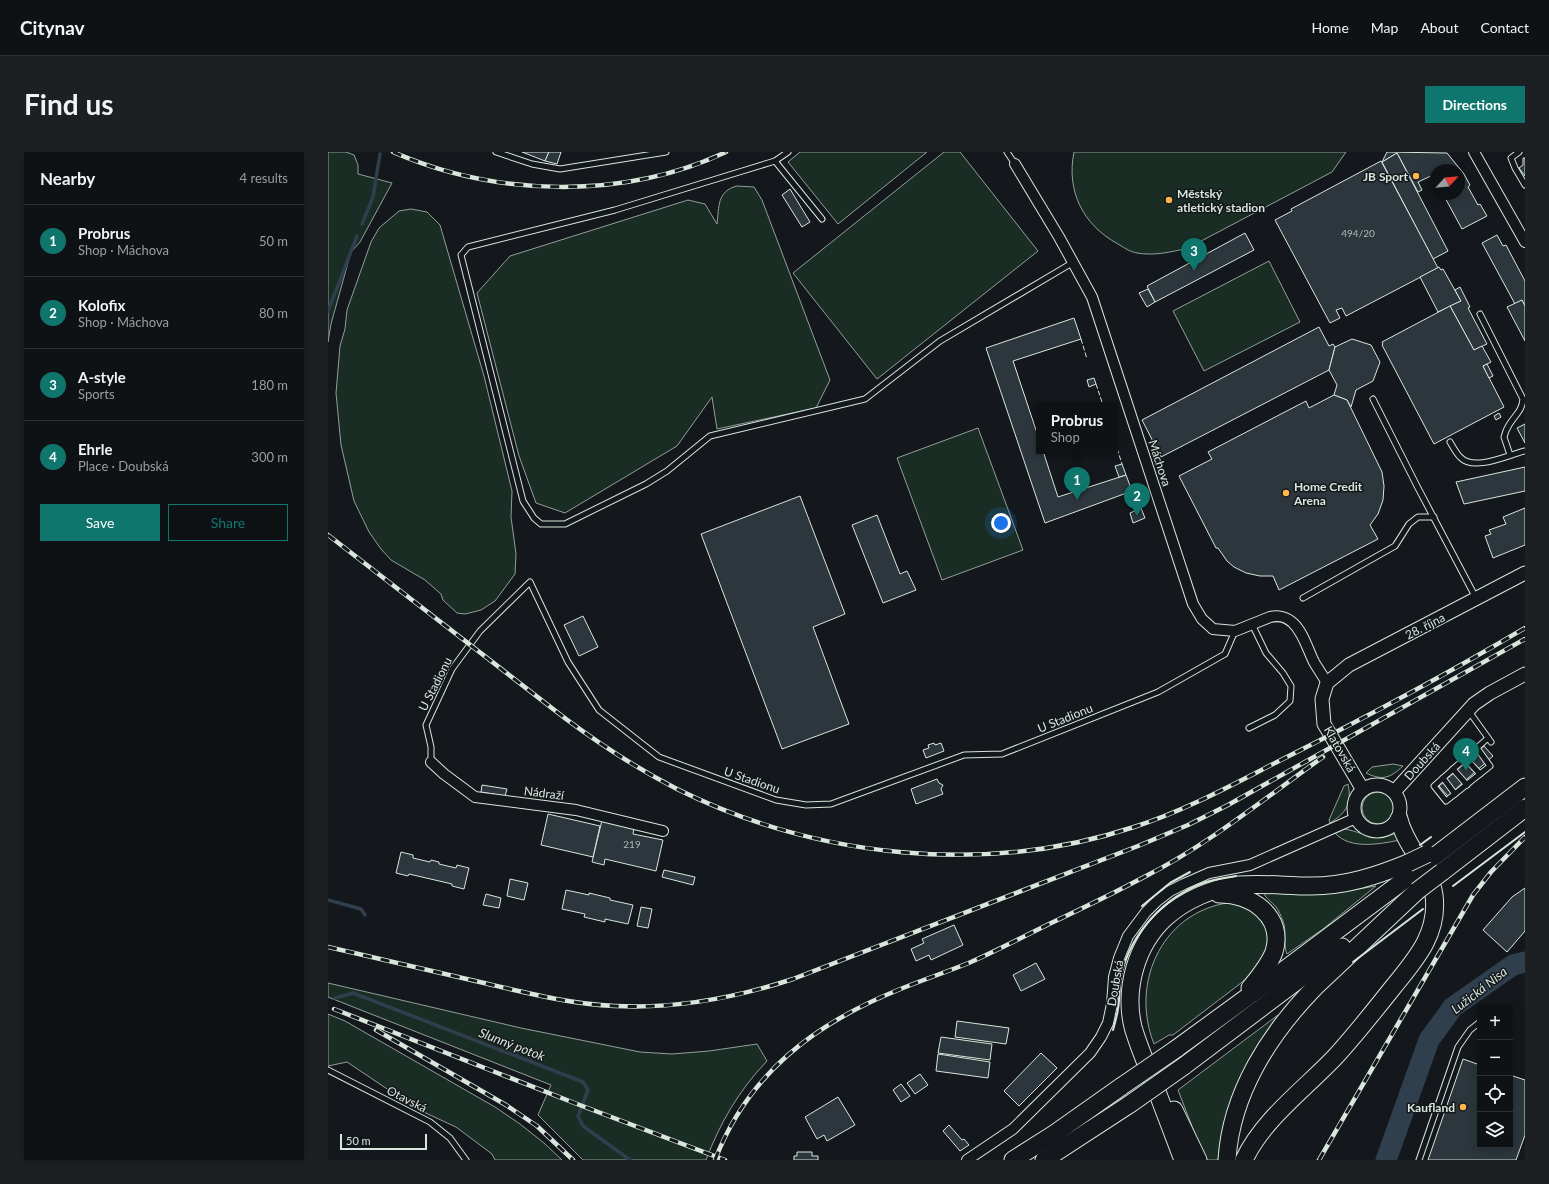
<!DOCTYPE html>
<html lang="en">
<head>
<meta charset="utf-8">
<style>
  body { margin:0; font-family:Lato,sans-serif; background:#1d2022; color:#f1f3f6 }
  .controls { position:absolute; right:12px; bottom:12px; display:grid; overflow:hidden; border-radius:0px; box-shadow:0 2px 10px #0003 }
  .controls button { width:36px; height:36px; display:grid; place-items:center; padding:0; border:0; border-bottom:1px solid #2f3234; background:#0f1215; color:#f1f3f6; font:20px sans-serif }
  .compass { position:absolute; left:1101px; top:12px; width:36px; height:36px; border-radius:50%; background:#0f1215; box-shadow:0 2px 10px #0003; rotate:64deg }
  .scale { position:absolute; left:12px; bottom:10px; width:87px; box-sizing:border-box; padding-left:4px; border:2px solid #d8e6dc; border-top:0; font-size:11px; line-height:14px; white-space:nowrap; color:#d8e6dc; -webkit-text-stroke:3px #14181c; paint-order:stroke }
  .you { position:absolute; left:673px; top:371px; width:14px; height:14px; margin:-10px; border:3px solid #fff; border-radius:50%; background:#1a73e8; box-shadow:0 0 0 6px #1a73e833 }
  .badge { display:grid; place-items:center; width:26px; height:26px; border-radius:50%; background:#0f766e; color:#fff; font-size:13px; font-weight:700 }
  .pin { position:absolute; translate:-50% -33px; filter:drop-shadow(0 1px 2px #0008) }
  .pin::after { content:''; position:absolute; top:21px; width:14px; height:12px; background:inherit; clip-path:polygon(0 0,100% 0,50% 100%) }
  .popup { position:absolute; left:708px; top:250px; width:82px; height:52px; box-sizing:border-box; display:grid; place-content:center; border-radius:0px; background:#0f1215; filter:drop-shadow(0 1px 3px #0005); font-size:13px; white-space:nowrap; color:#9b9ea0 }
  .popup b { font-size:15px; color:#f1f3f6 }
  .popup::after { content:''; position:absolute; left:50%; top:100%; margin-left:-8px; border:8px solid transparent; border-top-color:#0f1215 }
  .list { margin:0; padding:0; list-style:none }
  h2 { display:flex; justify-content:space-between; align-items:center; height:52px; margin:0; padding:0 16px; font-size:17px }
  h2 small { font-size:13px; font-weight:400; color:#9b9ea0 }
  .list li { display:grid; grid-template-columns:26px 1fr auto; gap:12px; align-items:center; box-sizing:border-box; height:72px; padding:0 16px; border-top:1px solid #2f3234 }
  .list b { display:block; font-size:15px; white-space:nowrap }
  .list p { margin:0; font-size:13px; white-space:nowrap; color:#9b9ea0 }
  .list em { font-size:13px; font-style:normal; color:#9b9ea0 }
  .actions { display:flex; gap:8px; padding:12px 16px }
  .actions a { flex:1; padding:9px 0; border:1px solid #0f766e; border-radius:0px; text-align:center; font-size:14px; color:#0f766e }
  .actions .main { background:#0f766e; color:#fff }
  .icon { flex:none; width:22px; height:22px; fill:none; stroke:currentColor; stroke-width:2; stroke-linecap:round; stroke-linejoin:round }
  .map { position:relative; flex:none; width:1197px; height:1008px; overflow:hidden; border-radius:0px }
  header { display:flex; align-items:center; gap:24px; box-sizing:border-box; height:56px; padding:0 20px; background:#0f1215; border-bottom:1px solid #2f3234 }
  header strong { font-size:19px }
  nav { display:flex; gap:22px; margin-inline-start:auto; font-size:14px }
  .intro { display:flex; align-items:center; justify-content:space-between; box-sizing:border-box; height:96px; padding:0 24px }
  h1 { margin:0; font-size:28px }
  .button { padding:10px 18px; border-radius:0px; background:#0f766e; color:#fff; font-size:14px; font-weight:700 }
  main { display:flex; gap:24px; padding:0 24px }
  aside { flex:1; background:#0f1215; border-radius:0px; box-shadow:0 2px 10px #0003 }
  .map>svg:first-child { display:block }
</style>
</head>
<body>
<header>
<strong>Citynav</strong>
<nav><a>Home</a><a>Map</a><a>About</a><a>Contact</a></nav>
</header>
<div class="intro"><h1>Find us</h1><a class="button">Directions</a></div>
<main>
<aside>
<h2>Nearby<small>4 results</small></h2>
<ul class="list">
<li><span class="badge">1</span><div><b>Probrus</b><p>Shop · Máchova</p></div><em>50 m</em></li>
<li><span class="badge">2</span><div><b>Kolofix</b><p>Shop · Máchova</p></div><em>80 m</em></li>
<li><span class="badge">3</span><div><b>A-style</b><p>Sports</p></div><em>180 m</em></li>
<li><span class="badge">4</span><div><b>Ehrle</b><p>Place · Doubská</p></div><em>300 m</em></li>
</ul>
<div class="actions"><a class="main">Save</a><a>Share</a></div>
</aside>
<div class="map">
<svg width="1197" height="1008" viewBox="0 0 1197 1008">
  <rect width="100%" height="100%" fill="#14181c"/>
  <g fill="#1a2d24" stroke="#939e99">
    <polygon points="0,0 18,0 26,3 30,13 30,22 64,31 32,90 23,100 3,172 0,190"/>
    <polygon points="472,0 599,0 510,72 460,10"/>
    <polygon points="616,0 632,0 710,99 549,227 465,121"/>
    <path d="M 746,0 L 1018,0 L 1004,20 L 860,96 C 843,100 827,104 809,101 C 802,100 795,95 790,92 C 755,73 738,39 746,0 Z"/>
    <path d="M 409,34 L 426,35 L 434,48 L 502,228 L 488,256 L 389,277 L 384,245 L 349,294 L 237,361 L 208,351 L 191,304 L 149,141 L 182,104 L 360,48 L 377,52 L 389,72 C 391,55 389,39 409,34 Z"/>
    <polygon points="83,57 99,60 112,73 156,224 184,339 183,365 188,402 187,422 167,449 153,458 137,462 129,461 115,448 113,442 97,428 63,408 53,397 41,380 26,349 13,293 8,241 12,194 17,177 19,158 43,90 51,76 71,59"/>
    <polygon points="941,109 972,170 876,219 845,159"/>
    <polygon points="650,276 695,398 614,428 569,306"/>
    <path d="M 1065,612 L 1075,614 C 1062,626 1055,629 1038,621 L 1044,615 Z"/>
    <path d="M 1020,632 C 1024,652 1019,660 1002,671 L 1001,668 L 1016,634 Z"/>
    <circle cx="1050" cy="656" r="16"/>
    <path d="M 1017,677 C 1038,681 1046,691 1068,681 L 1072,688 C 1052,692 1022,698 1007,681 Z"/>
    <path d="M 1048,734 L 995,777 L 959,802 C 955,794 959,779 955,769 C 953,764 951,759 948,755 C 944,750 937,746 936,741 L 1024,738 Z"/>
    <path d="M 907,750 L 924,757 L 936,770 L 940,784 L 939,796 L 929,816 L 913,831 L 845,883 L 841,883 L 826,892 C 801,829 836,756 907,750 Z"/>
    <path d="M 0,831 L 193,876 L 312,900 L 344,902 L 381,899 L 429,892 L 439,909 C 411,938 392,971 378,1008 L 255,1008 L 210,963 L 223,933 L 0,845 Z"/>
    <polygon points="0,862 17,869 167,955 192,972 216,991 234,1008 167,1008 164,1002 128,975 89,957 19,910 0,914"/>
    <path d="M 950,863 C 916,910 896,950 890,1008 L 877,1008 L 850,938 Z"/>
  </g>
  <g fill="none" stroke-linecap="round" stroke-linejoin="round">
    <g stroke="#2f3f4d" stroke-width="3.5">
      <polyline points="34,72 45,45 52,2"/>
      <polyline points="0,159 29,84"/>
      <polyline points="0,748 33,757 37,763"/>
      <polyline points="7,846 25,841 255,930 260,938 250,964 255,974 302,1008"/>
    </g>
    <polyline stroke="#2f3f4d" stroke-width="21" points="1058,1008 1101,888 1125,855 1185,813 1197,810"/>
  </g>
  <g fill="#2c363c" stroke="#d8e6dc">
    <polygon points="194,0 221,0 217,9"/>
    <polygon points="221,0 233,0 229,12 217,9"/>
    <polygon points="1059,0 1119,1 1136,22 1142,33 1140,35 1150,53 1152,52 1159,64 1134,77 1115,42 1131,42 1131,18 1107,18 1107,26 1105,23 1090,30 1094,38 1090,40 1069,1 1054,10"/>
    <polygon points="1069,1 1120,99 1105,107 1054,10"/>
    <polygon points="1195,6 1197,6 1197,24 1191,16 1195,13"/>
    <polygon points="1053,9 1110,116 1018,164 1014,156 1008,158 1012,166 1002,171 947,68 964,59 963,57"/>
    <polygon points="462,37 482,70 474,75 454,43"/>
    <polygon points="917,81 926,98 827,150 819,134"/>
    <polygon points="1169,83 1175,94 1178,93 1197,129 1197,154 1194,148 1187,152 1154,91"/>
    <polygon points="1111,115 1113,118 1115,117 1133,149 1110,160 1092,125"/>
    <polygon points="1132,135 1142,155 1140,156 1159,192 1146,198 1122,154 1133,149 1127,138"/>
    <polygon points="820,137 827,150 819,155 811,141"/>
    <polygon points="1194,148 1197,154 1197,189 1179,155"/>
    <polygon points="1122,154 1146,198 1154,194 1163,210 1155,214 1176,255 1106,292 1054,193 1055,192 1054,190"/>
    <polygon points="746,166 753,187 685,209 711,287 711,299 715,299 730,345 798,323 804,339 717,371 658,196"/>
    <polygon points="991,175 1001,194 1005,192 1007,195 1001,218 833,305 814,268"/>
    <polygon points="1024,187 1043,193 1052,210 1045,229 1028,238 1023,255 1019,248 1006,243 1009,233 1001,218 1007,195"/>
    <polygon points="1159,212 1165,224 1161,226 1155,214"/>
    <polygon points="766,226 768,232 761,235 759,228"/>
    <polygon points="1006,243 1019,248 1054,320 1056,334 1055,348 1050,362 1042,373 1050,387 951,438 945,424 932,424 918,421 906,415 899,409 890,396 888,396 851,324 884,307 880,300 978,249 981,256"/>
    <polygon points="1171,261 1173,265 1168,268 1166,264"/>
    <polygon points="1197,272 1197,291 1189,276"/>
    <polygon points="794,312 798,323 791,325 787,314"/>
    <polygon points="1197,315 1197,339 1136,352 1128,330"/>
    <polygon points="472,344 517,462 485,475 521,572 454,597 373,382"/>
    <polygon points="813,356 817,366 805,371 802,361"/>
    <polygon points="1197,356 1197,393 1165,406 1157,384 1163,382 1161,378 1178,372 1175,365"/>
    <polygon points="549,363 572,422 579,419 588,438 555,451 524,373"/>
    <polygon points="255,464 270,495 251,504 236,473"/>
    <polygon points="606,591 607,593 613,591 616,599 598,606 595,598 601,596 600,593"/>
    <polygon points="1156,594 1165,604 1120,644 1111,634"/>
    <polygon points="609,627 611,631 615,633 613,637 615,642 588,652 583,637"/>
    <polygon points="154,633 179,637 177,644 153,640"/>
    <polygon points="220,662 272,674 265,705 213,693"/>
    <polygon points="274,668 306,676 305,682 335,688 328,719 277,707 276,713 264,710"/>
    <polygon points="73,700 85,703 85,706 102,710 103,708 111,710 111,712 128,716 129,713 141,716 136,737 124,734 124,732 81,722 80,724 68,721"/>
    <polygon points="336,718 367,725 365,733 334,725"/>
    <polygon points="182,727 200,731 196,748 179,744"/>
    <polygon points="1197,736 1197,779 1179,800 1155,778 1184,745"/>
    <polygon points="238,738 261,743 261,741 282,746 282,748 305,753 300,772 277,767 277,770 256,765 257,762 234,757"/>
    <polygon points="158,742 173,746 171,756 155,753"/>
    <polygon points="313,755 324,757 320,776 309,774"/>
    <polygon points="626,773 635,793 603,808 601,803 588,809 583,797 596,791 594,787"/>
    <polygon points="708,811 717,827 693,839 685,823"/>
    <polygon points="629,869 681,876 678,892 627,885"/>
    <polygon points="613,885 664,892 662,908 610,901"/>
    <polygon points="713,901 729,916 691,954 676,939"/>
    <polygon points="610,902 662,910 660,926 608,919"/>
    <polygon points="1135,907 1152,913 1152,993 1182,993 1182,923 1197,928 1197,983 1188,1008 1100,1008"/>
    <polygon points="592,922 600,933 587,942 579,931"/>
    <polygon points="573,932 582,944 573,950 565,938"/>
    <polygon points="510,945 527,973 499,989 496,983 489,987 477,965"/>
    <polygon points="621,973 634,988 636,987 641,993 632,999 615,979"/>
    <polygon points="469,1000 484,1000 484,1004 490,1004 490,1008 466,1008 466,1004 469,1004"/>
  </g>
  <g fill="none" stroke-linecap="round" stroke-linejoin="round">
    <defs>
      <g id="service">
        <polyline points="168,0 204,12 232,17 338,0"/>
        <polyline points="460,0 447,9 287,58 140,95 133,103 195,349 206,366 213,372 237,372 318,332 339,319 382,284 537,247 612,189 744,111"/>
        <polyline points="679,0 687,12"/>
        <polyline points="1191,0 1183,6 1187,16 1197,33"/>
        <polyline points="447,9 494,67"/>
        <path d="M 1152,162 L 1195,247 C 1194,259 1187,263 1181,273 C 1179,276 1177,281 1176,285 L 1182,303"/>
        <polyline points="1045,247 1089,334 1148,446"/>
        <path d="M 1122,290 C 1125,295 1128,301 1132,305 C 1146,320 1180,303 1197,299"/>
        <polyline points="975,446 1067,394 1081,372 1090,365 1106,365"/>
        <polyline points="1140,558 1163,590"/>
        <polyline points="921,576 947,563 962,549 963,534 955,521 938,501 924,472"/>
        <polyline points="1149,596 1162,614 1118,649 1106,634 1160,586"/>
        <polyline points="1137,606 1152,622"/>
        <polyline points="103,610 103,595 98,573 124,517 152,479 202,430 240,510 271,558 331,605 448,648 478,653 503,652 636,603 674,602 830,540 897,502 907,479"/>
        <polyline points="1125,617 1139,633"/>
        <polyline points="1115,626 1127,642"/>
        <polyline points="0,918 102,970 122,986 138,1008"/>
        <polyline points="1091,1008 1130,895 1142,878 1152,870"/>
      </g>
      <g id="minor">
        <polyline points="1146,0 1197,90"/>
        <path d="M 687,12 L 731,85 L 764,145 L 865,452 L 874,467 L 885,477 L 907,479 L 942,465 C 950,463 959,465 965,471 C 975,480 980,498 986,510 C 990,517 995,524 999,531"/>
        <polyline points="103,610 116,622 147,645 248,658 335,679"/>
        <polyline points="639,1008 685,977 762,901 773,885 780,871 784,852 786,825 791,806 800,784 818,760 829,749 842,739 856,732 881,721 922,713 1028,666"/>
      </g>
      <g id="tertiary">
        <circle cx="1049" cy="656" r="23"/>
        <polyline points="1035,638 996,572 994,547 999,531 1021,513 1197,421"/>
        <polyline points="1066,640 1146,552 1162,541 1197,522"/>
      </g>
      <g id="trunk">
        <polyline points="1103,707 1197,635"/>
        <polyline points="1114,720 1197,656"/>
        <path d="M 891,742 C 922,741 957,764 946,800 C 941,813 931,825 922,836"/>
        <polyline points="848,897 940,830 1087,720"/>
        <polyline points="856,914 1014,795"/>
        <polyline points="846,958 870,1008"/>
        <polyline points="685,1008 726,982 794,934"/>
        <polyline points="716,1008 802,952"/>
        <path d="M 855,1008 C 845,982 835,955 825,929 C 818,911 810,893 805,875 C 796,837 808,793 837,766 C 857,748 884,736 911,733 C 935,731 959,734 983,734 C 1018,734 1048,724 1080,711"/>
        <path d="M 899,1008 C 903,941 942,881 988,834 L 1089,739"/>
        <path d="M 916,1008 C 935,967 977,937 1008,904 C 1028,882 1047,858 1066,834 C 1088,807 1111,781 1106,743 C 1102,715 1077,694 1071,667"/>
      </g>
    </defs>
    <use href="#service" stroke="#d8e6dc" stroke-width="7"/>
    <use href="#minor" stroke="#d8e6dc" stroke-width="12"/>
    <use href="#tertiary" stroke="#d8e6dc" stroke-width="15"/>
    <use href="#trunk" stroke="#d8e6dc" stroke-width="19"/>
    <use href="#service" stroke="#14181c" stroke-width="5"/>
    <use href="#minor" stroke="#14181c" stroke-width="10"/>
    <use href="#tertiary" stroke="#14181c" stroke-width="13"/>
    <use href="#trunk" stroke="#14181c" stroke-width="17"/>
    <defs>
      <g id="rail">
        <path d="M 65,0 C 168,45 296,48 398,0"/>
        <path d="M 0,383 L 238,567 C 273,593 310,617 349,637 C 488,706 658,724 806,675 C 856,659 902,634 949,610 C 1033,568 1116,524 1197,476"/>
        <path d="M 0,795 C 52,807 104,819 156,831 C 199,841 242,852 287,854 C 348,857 407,846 465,827 L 810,694 L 860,673 L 900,653 L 1197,487"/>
        <polyline points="6,857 249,952 397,1008"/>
        <polyline points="48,878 178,953 209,974 245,1008"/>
        <path d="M 387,1008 C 420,922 486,872 570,838 C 594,828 619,820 643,810 C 670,798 695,785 721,772 C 753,757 786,741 818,724 C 881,692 937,646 995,605"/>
        <polyline points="991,1008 1145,743 1163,720 1197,685"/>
      </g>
    </defs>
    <use href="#rail" stroke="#d8e6dc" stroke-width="4.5"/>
    <use href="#rail" stroke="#14181c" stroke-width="3" stroke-dasharray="9" stroke-linecap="butt"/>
    <defs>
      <g id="trunk-bridge">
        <polyline points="1080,711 1099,702"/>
        <polyline points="1089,739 1114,720"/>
        <polyline points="794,934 848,897"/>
        <polyline points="802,952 856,914"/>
      </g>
    </defs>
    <use href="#trunk-bridge" stroke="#d8e6dc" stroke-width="19" stroke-linecap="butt"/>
    <use href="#trunk-bridge" stroke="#14181c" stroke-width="17"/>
    <g stroke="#d8e6dc" stroke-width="1" stroke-dasharray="5 2" stroke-linecap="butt">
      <polyline points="753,187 759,207"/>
      <polyline points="768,232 775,253"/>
      <polyline points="787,290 794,312"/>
    </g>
    <g stroke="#d8e6dc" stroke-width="2">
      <polyline points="1092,693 1103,685"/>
      <polyline points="1125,734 1197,680"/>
      <polyline points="814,754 842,731 862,720"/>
      <polyline points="1025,810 1095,757"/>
      <path d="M 785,878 C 787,871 789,864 790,857 C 792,846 791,835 793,824 C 803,780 836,745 878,730 C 888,727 898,726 908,724"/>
    </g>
  </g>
  <g fill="#ffb74d" stroke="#14181c" stroke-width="1.5">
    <circle cx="1088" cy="24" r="4"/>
    <circle cx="841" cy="48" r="4"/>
    <circle cx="958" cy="341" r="4"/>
    <circle cx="1135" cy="955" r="4"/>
  </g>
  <g text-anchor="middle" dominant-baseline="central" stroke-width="3" stroke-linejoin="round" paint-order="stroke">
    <g font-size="10" fill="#adbab4">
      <text x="1030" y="81">494/20</text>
      <text x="304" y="692">219</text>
    </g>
    <g font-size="12" font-weight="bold" fill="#d8e6dc" stroke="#14181c" text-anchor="end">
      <text x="1080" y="24">JB Sport</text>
      <text x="849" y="41" text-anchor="start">Městský<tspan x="849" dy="14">atletický stadion</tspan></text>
      <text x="966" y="334" text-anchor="start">Home Credit<tspan x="966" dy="14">Arena</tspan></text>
      <text x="1127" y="955">Kaufland</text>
    </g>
    <g font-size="12" fill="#d8e6dc" stroke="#14181c">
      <text transform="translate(832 311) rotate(72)">Máchova</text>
      <text transform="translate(1097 474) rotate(-27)">28. října</text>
      <text transform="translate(107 532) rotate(-63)">U Stadionu</text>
      <text transform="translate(737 566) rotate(-22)">U Stadionu</text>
      <text transform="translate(1012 597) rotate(60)">Klatovská</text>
      <text transform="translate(1094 609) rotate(-48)">Doubská</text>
      <text transform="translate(424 628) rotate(19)">U Stadionu</text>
      <text transform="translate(216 641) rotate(7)">Nádraží</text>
      <text transform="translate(787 831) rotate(-80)">Doubská</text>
      <text transform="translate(79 947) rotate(27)">Otavská</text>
    </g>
    <g font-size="13" font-style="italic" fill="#d8e6dc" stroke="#14181c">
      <text transform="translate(1151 838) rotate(-38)">Lužická Nisa</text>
      <text transform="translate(184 892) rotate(21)">Slunný potok</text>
    </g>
  </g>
</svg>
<div class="controls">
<button>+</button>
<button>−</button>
<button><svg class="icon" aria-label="locate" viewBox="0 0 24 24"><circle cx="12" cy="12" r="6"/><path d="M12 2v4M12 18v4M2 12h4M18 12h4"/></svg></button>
<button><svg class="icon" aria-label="layers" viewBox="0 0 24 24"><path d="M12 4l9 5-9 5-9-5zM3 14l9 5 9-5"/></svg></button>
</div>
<svg class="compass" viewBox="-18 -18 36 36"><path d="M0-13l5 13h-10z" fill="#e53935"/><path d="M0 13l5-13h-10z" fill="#9b9ea0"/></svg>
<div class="scale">50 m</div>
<div class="you"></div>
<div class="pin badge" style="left:749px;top:348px">1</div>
<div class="popup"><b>Probrus</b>Shop</div>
<div class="pin badge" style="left:809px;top:364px">2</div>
<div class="pin badge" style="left:866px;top:119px">3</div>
<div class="pin badge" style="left:1138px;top:619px">4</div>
</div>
</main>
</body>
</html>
